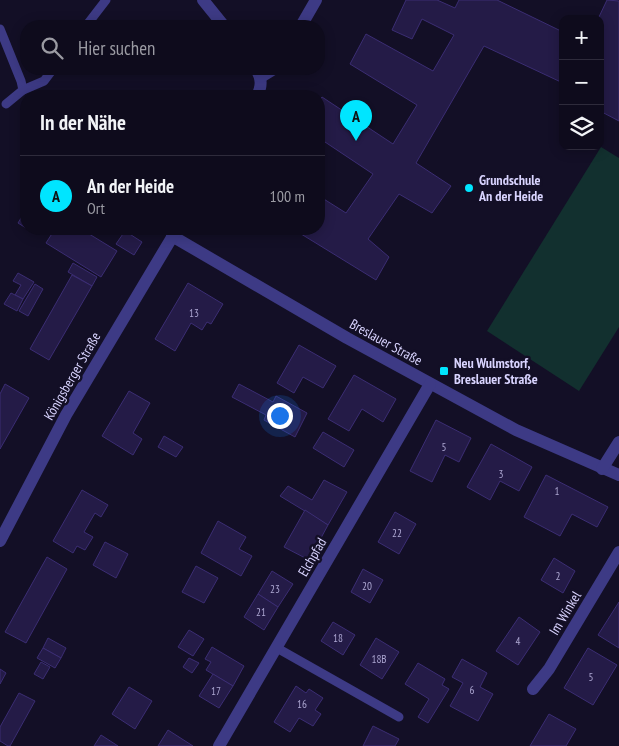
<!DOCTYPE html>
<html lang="de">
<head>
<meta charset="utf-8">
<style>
  body { margin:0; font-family:"PT Sans Narrow",sans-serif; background:#171425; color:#f1f3f6 }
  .controls { position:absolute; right:15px; top:15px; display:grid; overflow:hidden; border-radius:10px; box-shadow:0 2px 12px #0003 }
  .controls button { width:45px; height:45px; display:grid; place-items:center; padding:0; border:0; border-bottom:1px solid #2e2b3b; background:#0e0b1c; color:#f1f3f6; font:25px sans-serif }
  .you { position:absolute; left:279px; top:415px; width:18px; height:18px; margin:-12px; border:4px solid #fff; border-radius:50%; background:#1a73e8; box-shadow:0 0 0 8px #1a73e833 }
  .badge { display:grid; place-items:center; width:32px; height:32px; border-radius:50%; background:#00e5ff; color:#111; font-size:16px; font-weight:700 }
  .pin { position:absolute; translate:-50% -41px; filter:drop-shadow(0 1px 2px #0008) }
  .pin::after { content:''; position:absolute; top:26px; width:18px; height:15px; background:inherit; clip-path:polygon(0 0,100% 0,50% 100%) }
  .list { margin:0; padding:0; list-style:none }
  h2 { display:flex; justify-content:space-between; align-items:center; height:65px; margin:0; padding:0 20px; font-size:21px }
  h2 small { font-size:16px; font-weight:400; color:#9b9ba3 }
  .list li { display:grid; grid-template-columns:32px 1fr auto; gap:15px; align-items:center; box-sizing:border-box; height:80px; padding:0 20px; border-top:1px solid #2e2b3b }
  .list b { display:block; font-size:19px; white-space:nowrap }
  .list p { margin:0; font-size:16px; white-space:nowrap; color:#9b9ba3 }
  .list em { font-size:16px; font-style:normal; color:#9b9ba3 }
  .icon { flex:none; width:28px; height:28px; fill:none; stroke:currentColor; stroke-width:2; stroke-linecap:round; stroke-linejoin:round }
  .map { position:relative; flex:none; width:619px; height:746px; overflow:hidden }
  .search { position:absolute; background:#0e0b1c; box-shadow:0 2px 12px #0003; left:20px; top:20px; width:305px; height:55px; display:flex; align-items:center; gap:12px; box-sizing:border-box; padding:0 18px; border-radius:20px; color:#9b9ba3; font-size:19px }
  .panel { position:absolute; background:#0e0b1c; box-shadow:0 2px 12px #0003; left:20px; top:90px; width:305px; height:145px; border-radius:20px }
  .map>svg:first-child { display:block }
</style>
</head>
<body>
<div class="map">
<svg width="619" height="746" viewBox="0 0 619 746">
  <rect width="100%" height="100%" fill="#130f26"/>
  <polygon fill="#12302f" points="601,147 619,158 619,327 579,391 487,331"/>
  <g fill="#241b47" stroke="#3b2d73">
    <polygon points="406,0 437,0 455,8 459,0 497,0 563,32 563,83 484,46 416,163 451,186 432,213 399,194 368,239 389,257 376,280 293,229 319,229 319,196 346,213 373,174 319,138 319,101 322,97 393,144 417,105 350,64 366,34 433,71 454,35 422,19 412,39 392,30"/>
    <polygon points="607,0 619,1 619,121 600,111 600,19 598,19"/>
    <polygon points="26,210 26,228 18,223"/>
    <polygon points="55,229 81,229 117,251 101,277 46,243"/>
    <polygon points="125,231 142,242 134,255 116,244"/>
    <polygon points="73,263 97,277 92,286 68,272"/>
    <polygon points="18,273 34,282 23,299 15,295 21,285 13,281"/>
    <polygon points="72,275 92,286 49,360 30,349"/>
    <polygon points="188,283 223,304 211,324 207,322 202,330 191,323 175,351 155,339"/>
    <polygon points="35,284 43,289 28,316 19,311"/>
    <polygon points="11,293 23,299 17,311 4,304"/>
    <polygon points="299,345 336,366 323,388 303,377 294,393 277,383"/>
    <polygon points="354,375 396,399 383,422 362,409 349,431 328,419"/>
    <polygon points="5,384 29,398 0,449 0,394"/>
    <polygon points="239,384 273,402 276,396 307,413 295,437 264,420 266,415 232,397"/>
    <polygon points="129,391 150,403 133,433 142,439 133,455 102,436"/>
    <polygon points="436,420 471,438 459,462 445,455 432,482 410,471"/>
    <polygon points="323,432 354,450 344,467 313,448"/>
    <polygon points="164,436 183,447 176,457 158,447"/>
    <polygon points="491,444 532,467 519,491 500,481 490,500 467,487"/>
    <polygon points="546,475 608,507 597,527 572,514 560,536 524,517"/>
    <polygon points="324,480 347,492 328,525 280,496 288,486 312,500"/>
    <polygon points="82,490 108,505 101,517 95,513 84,532 93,537 85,550 77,546 73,553 53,541"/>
    <polygon points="305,510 328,525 309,560 284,547"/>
    <polygon points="395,512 416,524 399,554 378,542"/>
    <polygon points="218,521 246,537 239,549 252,556 241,576 201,553"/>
    <polygon points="105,542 128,554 116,578 93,565"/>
    <polygon points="47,557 67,569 26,643 5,632"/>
    <polygon points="554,558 575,571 563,593 541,580"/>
    <polygon points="196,566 218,578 204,603 182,592"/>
    <polygon points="363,569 383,580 370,603 351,592"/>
    <polygon points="272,571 293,584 278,607 258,594"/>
    <polygon points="258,594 278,607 264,630 244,617"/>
    <polygon points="619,602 619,648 598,635"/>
    <polygon points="519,617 540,632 518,665 496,651"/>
    <polygon points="333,622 355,635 343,655 321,641"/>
    <polygon points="189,630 204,639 193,656 178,647"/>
    <polygon points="48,638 66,648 61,658 43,648"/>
    <polygon points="376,638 399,652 382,679 360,665"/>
    <polygon points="212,647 244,666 233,686 206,670 211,662 205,659"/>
    <polygon points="43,648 61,658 55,668 37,658"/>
    <polygon points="588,648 617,665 593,705 564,688"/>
    <polygon points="189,658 199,663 192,673 183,667"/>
    <polygon points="462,659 487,673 480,687 493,694 478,721 450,706 463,683 452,677"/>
    <polygon points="41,662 50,667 43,679 34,674"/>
    <polygon points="418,663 445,679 442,685 449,689 428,723 418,717 429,699 405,684"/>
    <polygon points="0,669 6,673 0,684"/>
    <polygon points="213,674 233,686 219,708 199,696"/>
    <polygon points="296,686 306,693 309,689 323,698 315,710 321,714 313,726 299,718 290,732 274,722"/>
    <polygon points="129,687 152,701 135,729 112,714"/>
    <polygon points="19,693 35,701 10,746 8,746 0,741 0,727"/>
    <polygon points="549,714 576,729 566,746 530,746"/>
    <polygon points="373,726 399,739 395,746 363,746"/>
    <polygon points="168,730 193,746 158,746"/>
    <polygon points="101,735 118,746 94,746"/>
  </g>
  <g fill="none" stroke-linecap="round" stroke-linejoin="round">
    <g stroke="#3d3a85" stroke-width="9">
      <polyline points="86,26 106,0"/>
      <polyline points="0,29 21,81 23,90"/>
      <polyline points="6,104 23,90 44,81 53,69"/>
      <polyline points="277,648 399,717"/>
    </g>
    <g stroke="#3d3a85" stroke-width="12">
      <polyline points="203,0 224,26"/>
      <polyline points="301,26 316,0"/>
      <path d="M 256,69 C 262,79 262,86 257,96"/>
      <polyline points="261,77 274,69"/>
      <polyline points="172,236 347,338 516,430 619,475"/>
      <polyline points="602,469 619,442"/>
      <polyline points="0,541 66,415 177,229"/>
      <polyline points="533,689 549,669 619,552"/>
      <polyline points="219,746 430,384"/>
    </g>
  </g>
  <g fill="#00e5ff" stroke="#130f26" stroke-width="2">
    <circle cx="469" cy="188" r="5"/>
    <rect x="439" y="366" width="10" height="10" rx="2.5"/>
  </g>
  <g text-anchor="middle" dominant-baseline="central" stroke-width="5" stroke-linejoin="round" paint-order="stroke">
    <g font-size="11" fill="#aca6d1">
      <text x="194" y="313">13</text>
      <text x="444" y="447">5</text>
      <text x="501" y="474">3</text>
      <text x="557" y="491">1</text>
      <text x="397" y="533">22</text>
      <text x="558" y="576">2</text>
      <text x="367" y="586">20</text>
      <text x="275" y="589">23</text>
      <text x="261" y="612">21</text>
      <text x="338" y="638">18</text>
      <text x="518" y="641">4</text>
      <text x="379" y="659">18B</text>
      <text x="591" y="677">5</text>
      <text x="472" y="690">6</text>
      <text x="216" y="691">17</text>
      <text x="302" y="704">16</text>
    </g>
    <g font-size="14" font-weight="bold" fill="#d9d4ff" stroke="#130f26" text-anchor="start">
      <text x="479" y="180">Grundschule<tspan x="479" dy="16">An der Heide</tspan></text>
      <text x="454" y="363">Neu Wulmstorf,<tspan x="454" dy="16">Breslauer Straße</tspan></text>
    </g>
    <g font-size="14" fill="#d9d4ff" stroke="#130f26">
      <text transform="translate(386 342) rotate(29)">Breslauer Straße</text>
      <text transform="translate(72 376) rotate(-60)">Königsberger Straße</text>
      <text transform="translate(312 557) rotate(-60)">Elchpfad</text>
      <text transform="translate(565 613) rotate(-59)">Im Winkel</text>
    </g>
  </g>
</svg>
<div class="controls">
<button>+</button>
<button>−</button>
<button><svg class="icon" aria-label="layers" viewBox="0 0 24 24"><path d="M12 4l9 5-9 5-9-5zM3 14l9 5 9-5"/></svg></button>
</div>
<div class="you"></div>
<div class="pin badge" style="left:356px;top:141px">A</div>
<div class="search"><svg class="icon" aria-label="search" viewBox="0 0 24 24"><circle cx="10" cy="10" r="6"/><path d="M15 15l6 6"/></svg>Hier suchen</div>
<section class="panel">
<h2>In der Nähe<small></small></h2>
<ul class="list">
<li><span class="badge">A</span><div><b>An der Heide</b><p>Ort</p></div><em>100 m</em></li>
</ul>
</section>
</div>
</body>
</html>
